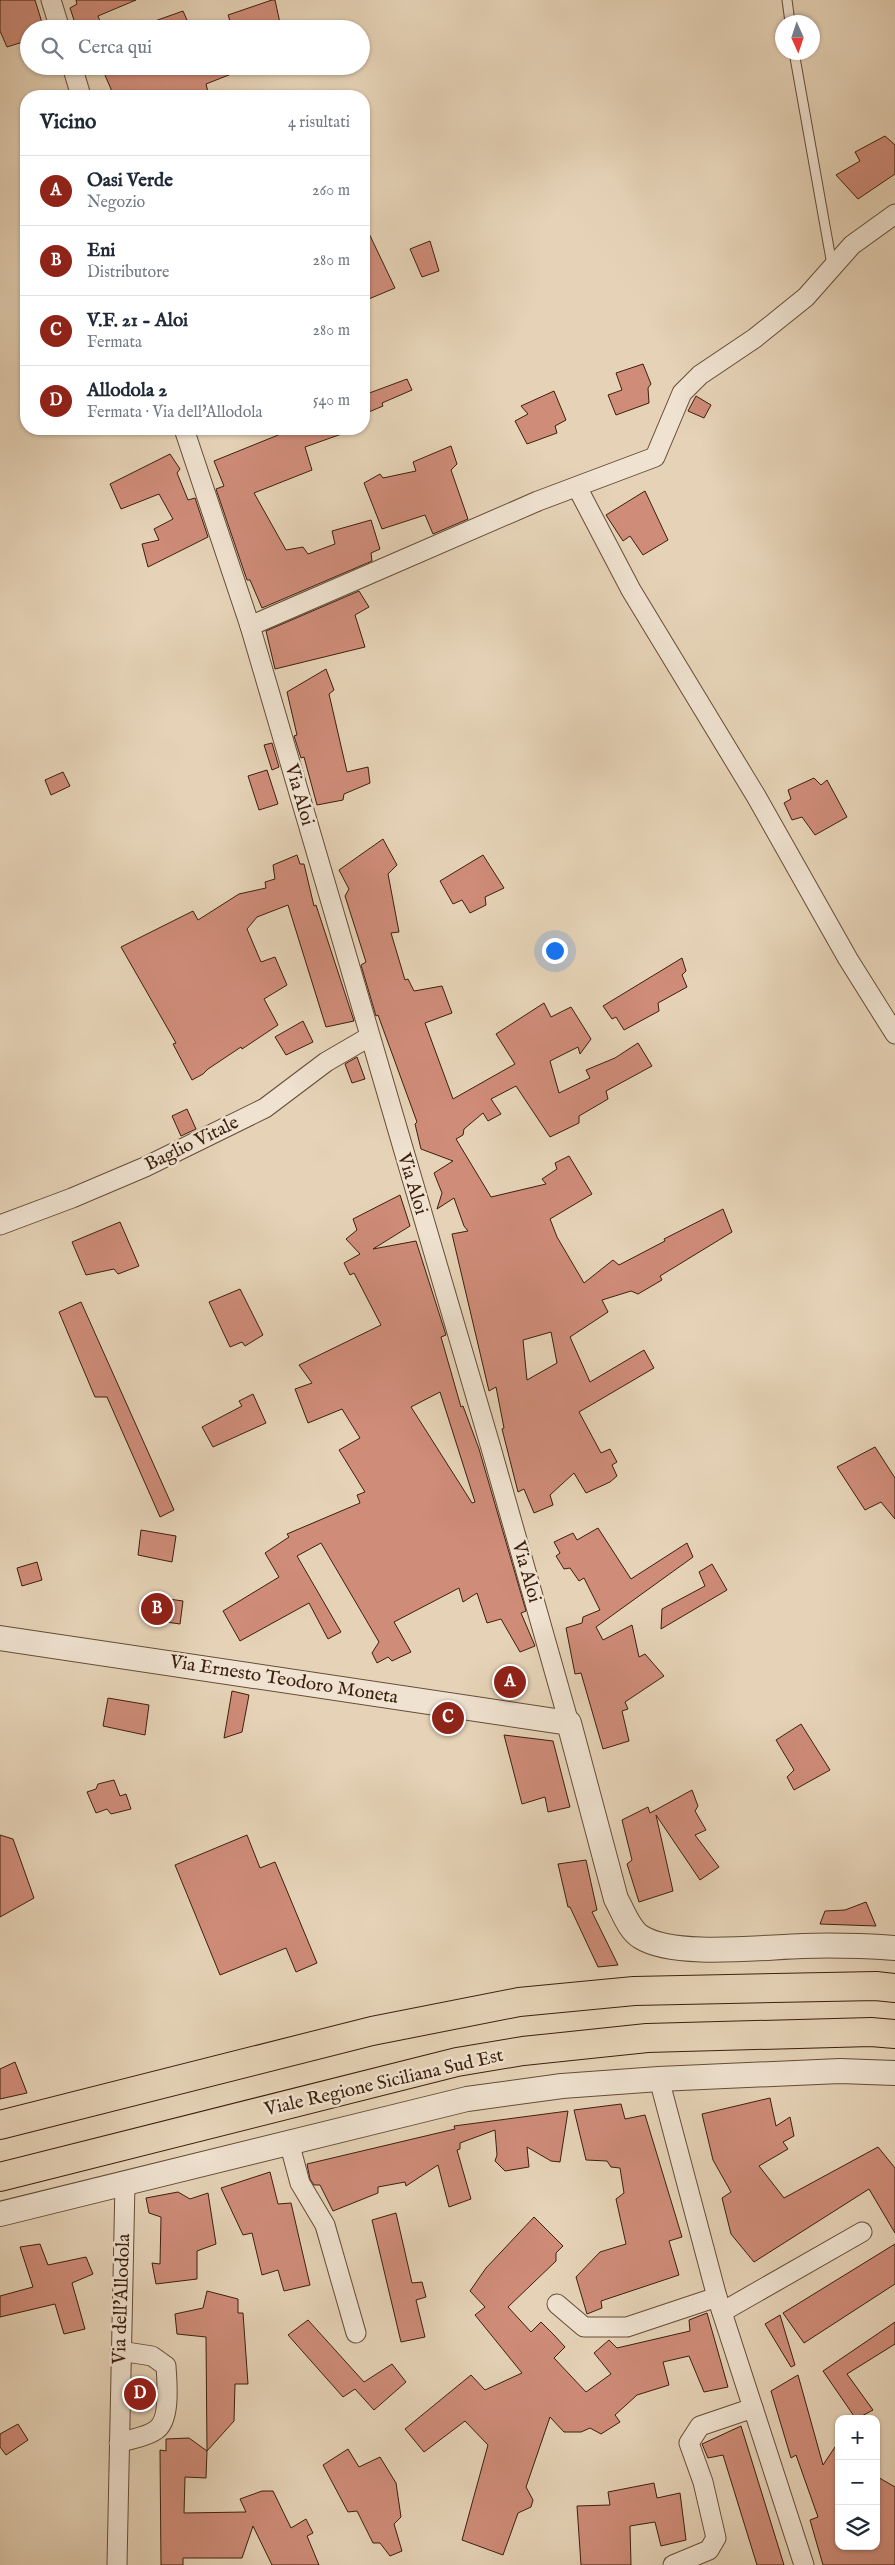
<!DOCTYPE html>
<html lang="it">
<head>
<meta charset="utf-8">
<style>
  body { margin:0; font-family:"IM FELL English",serif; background:#f6f6f7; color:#1f2937 }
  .controls { position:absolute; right:15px; bottom:15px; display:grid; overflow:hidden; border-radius:10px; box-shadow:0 1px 4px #0004 }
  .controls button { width:45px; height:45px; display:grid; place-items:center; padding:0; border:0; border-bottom:1px solid #e0e1e3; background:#fff; color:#1f2937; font:25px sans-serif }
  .compass { position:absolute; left:775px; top:15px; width:45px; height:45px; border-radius:50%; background:#fff; box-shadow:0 1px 4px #0004; rotate:177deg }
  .you { position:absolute; left:554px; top:950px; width:18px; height:18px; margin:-12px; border:4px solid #fff; border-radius:50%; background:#1a73e8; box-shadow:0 0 0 8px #1a73e833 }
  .badge { display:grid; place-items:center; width:32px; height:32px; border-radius:50%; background:#8f2418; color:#fff; font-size:16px; font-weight:700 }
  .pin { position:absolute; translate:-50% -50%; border:2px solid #fff; box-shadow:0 1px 5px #0006 }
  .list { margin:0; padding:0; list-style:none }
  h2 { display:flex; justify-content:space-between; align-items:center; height:65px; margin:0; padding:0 20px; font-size:21px }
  h2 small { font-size:16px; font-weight:400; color:#747a83 }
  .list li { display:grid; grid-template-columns:32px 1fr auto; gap:15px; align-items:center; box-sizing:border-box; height:70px; padding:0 20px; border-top:1px solid #e0e1e3 }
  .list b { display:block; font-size:19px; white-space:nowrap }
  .list p { margin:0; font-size:16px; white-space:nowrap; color:#747a83 }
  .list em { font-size:16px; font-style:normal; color:#747a83 }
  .icon { flex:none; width:28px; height:28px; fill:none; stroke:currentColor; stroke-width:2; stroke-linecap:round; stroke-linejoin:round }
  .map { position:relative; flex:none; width:895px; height:2565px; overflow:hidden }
  .search { position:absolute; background:#fff; box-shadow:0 1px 4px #0004; left:20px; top:20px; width:350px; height:55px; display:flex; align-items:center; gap:12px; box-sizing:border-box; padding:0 18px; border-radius:28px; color:#747a83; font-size:19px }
  .panel { position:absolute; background:#fff; box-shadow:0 1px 4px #0004; left:20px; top:90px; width:350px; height:345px; border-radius:20px }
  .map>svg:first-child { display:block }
</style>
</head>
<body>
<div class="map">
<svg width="895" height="2565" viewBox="0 0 895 2565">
  <rect width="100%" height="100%" fill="#e6d3b7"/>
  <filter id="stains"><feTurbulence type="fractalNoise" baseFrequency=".004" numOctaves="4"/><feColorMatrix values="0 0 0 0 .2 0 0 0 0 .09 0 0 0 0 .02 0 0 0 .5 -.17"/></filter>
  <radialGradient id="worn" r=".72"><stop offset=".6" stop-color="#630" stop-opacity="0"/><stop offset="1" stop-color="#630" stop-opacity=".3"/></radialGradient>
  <g fill="#cf8c79" stroke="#3c1f0c" fill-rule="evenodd">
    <polygon points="0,0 35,0 44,29 29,29 29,40 7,47 0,31"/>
    <polygon points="76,0 136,0 98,16 103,29 77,29 70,8 77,4"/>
    <polygon points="272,0 275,0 280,23 264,29 233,29 228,15"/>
    <polygon points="183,11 191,29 138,29 138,27"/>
    <polygon points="101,66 248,66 249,67 206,84 209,96 114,96"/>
    <polygon points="885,136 895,145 895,174 858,199 836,175 860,161 855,152"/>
    <polygon points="364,223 395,288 364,301"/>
    <polygon points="430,241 439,271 422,277 410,249"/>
    <polygon points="643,364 651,384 648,388 649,403 616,415 608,395 622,390 616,373"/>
    <polygon points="407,379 412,390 382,403 383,406 364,414 364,395"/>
    <polygon points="554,391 566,420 555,426 557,433 527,444 515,421 528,414 521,406"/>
    <polygon points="696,396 711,405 704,418 688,411"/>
    <polygon points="293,429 349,429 350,431 305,447 312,470 254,493 286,550 303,547 308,554 335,544 332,531 371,520 380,549 371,553 372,561 262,608 250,580 247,580 216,489 224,486 214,461"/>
    <polygon points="451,446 457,464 451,470 468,519 433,534 425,515 382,529 364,483 380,474 383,478 416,471 413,462"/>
    <polygon points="170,454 180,469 177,473 188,500 195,498 208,537 148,567 142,544 159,540 154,529 173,519 159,494 121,509 110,484"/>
    <polygon points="645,491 668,540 643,555 630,536 623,541 606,515"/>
    <polygon points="359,591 369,607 355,615 365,647 275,669 266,631"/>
    <polygon points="326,669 334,690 329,694 347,772 368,767 370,783 344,794 343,800 317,805 304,757 301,758 294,736 297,735 287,692"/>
    <polygon points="272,743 279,767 272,770 264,745"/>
    <polygon points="267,770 278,804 259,810 248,776"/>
    <polygon points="63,772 70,786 51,795 45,780"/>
    <polygon points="814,778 821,785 827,780 847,817 815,835 802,817 792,820 784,803 791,799 788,790"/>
    <path d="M 383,839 L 397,865 L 388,874 L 399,932 L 391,933 L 405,980 L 408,979 L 414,991 L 442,986 L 452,1013 L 425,1023 L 453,1099 L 515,1064 L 496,1034 L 544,1003 L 551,1017 L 571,1007 L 591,1039 L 580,1054 L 578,1047 L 550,1061 L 559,1093 L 590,1078 L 586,1070 L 615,1058 L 638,1043 L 652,1066 L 606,1091 L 608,1099 L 579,1116 L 579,1123 L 550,1137 L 516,1086 L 491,1099 L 501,1114 L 488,1121 L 483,1113 L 464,1129 L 463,1135 L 456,1139 L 491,1197 L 546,1184 L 542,1179 L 557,1169 L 555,1163 L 569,1156 L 592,1194 L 550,1219 L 557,1237 L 584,1283 L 613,1260 L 619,1265 L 665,1241 L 664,1239 L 723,1209 L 732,1232 L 660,1276 L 662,1280 L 638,1294 L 631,1291 L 602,1300 L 608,1312 L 570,1337 L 590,1382 L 644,1350 L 654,1368 L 579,1412 L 601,1453 L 610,1449 L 617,1462 L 612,1465 L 617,1476 L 610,1482 L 586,1493 L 574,1473 L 550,1495 L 553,1505 L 534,1513 L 524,1489 L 518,1492 L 502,1429 L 504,1428 L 496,1387 L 489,1391 L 452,1234 L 468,1231 L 464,1226 L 454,1198 L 437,1209 L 442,1193 L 434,1173 L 453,1161 L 421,1149 L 415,1124 L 417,1122 L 378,1015 L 376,1016 L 361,965 L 366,962 L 345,896 L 349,889 L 339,870 ZM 551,1332 L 557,1363 L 527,1380 L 523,1340 Z"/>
    <polygon points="297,855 300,864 304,864 314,906 316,905 354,1021 326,1027 288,905 257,917 247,929 261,962 275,957 287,985 264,999 278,1025 242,1049 241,1047 208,1069 203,1074 192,1080 173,1044 176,1043 121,947 193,911 198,920 239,894 266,888 265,882 275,879 273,865"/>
    <polygon points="483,855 504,888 485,897 486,905 470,913 462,900 453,904 440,881"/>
    <polygon points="682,958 686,971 682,975 687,987 658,1003 659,1011 624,1030 616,1017 612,1019 603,1006"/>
    <polygon points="303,1021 313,1042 286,1055 275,1037"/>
    <polygon points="357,1057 365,1079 352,1083 345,1064"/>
    <polygon points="187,1109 196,1129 181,1136 172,1116"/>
    <path d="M 400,1195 L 410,1226 L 373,1249 L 416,1241 L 446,1335 L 441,1337 L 461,1407 L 463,1406 L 479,1449 L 526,1611 L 521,1613 L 535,1646 L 520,1652 L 501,1619 L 487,1623 L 477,1593 L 463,1602 L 459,1588 L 394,1622 L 411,1652 L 392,1661 L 388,1657 L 377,1663 L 372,1653 L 379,1642 L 321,1543 L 297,1556 L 341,1632 L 328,1639 L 309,1603 L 240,1641 L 223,1611 L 279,1577 L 265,1553 L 289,1537 L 287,1534 L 360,1503 L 357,1495 L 365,1492 L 339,1450 L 360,1438 L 342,1409 L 308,1423 L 295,1389 L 312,1383 L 299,1365 L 381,1325 L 354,1273 L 350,1275 L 344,1263 L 360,1254 L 346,1239 L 357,1230 L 353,1219 ZM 440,1392 L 475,1502 L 472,1503 L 411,1407 Z"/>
    <polygon points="120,1222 139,1266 118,1274 114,1269 86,1275 72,1242"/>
    <polygon points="240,1289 263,1335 245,1346 242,1342 230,1347 209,1302"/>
    <polygon points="81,1302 174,1510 160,1517 107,1397 95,1397 59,1312"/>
    <polygon points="253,1394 266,1423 213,1447 202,1427 242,1406 239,1401"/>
    <polygon points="875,1447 895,1478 895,1519 881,1502 865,1510 837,1467"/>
    <polygon points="598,1528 631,1579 687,1543 693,1557 596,1627 603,1640 632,1625 639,1657 645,1654 664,1676 625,1702 628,1709 622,1711 629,1741 603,1749 581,1673 575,1674 566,1628 582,1623 583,1617 600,1610 584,1578 579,1581 570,1568 564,1569 556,1556 560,1553 554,1542 573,1533 577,1540"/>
    <polygon points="141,1530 176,1536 172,1562 138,1555"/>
    <polygon points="37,1562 42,1580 22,1586 17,1568"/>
    <polygon points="712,1564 727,1590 661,1629 662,1609 705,1586 699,1572"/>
    <polygon points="162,1598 183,1601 180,1624 159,1621"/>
    <polygon points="232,1691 249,1695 242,1732 224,1738"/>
    <polygon points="108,1698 149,1705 145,1735 103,1726"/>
    <polygon points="801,1724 830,1770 794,1790 787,1777 794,1770 776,1740"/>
    <polygon points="504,1735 553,1741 570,1807 548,1812 545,1797 522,1804"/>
    <polygon points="114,1780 120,1796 126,1794 131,1809 111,1814 107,1809 96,1813 87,1792 96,1789 98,1784"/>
    <polygon points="692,1790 698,1806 695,1811 706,1830 695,1835 719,1867 700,1880 656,1815 673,1891 639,1902 627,1864 632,1860 622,1820 648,1807 650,1813"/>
    <polygon points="0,1835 13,1839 34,1898 0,1917"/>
    <polygon points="247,1835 260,1868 275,1862 317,1963 296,1972 286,1948 220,1975 175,1865"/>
    <polygon points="586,1860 597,1910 592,1912 618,1965 598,1967 570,1907 568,1907 558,1864"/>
    <polygon points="866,1902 876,1926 820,1924 825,1911 845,1910"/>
    <polygon points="15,2062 27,2093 0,2099 0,2069"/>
    <polygon points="770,2098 776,2126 790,2117 794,2136 783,2142 788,2149 759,2166 784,2198 878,2147 895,2168 895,2233 869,2189 754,2262 731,2234 722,2198 731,2192 713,2160 702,2114"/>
    <polygon points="621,2104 625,2119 645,2115 682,2237 669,2241 679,2275 601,2301 602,2308 587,2314 576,2277 600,2252 626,2244 616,2199 624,2193 620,2168 611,2167 607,2161 586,2160 574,2110"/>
    <polygon points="568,2111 560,2162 551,2161 527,2147 529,2167 505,2171 495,2161 497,2155 495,2130 460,2143 460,2149 457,2150 471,2199 449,2207 438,2165 406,2186 405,2182 378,2187 378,2193 333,2211 320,2185 314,2185 310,2179 307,2164 455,2129 454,2126"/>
    <polygon points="270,2172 278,2204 291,2203 310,2285 284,2291 278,2270 262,2275 252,2233 243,2235 221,2188"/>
    <polygon points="178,2192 190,2199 208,2193 216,2244 197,2251 197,2279 156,2284 152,2263 160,2264 161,2217 149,2213 146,2198"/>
    <polygon points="396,2213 412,2283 422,2282 426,2297 416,2300 425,2337 401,2342 372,2220"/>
    <polygon points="534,2217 563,2246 556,2253 556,2261 508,2307 531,2332 541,2322 554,2335 565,2347 554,2358 586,2392 611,2374 594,2353 609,2340 617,2348 690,2331 689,2320 707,2313 728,2387 704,2392 689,2356 663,2362 669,2385 637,2395 615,2415 620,2422 601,2434 590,2428 581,2432 564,2432 550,2417 526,2487 533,2500 531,2507 518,2513 503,2555 462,2540 488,2445 465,2421 424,2452 405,2429 471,2375 485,2390 522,2373 475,2315 485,2307 470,2291 486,2268"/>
    <polygon points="40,2244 48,2265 86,2257 93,2274 72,2283 85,2329 64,2334 55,2304 0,2317 0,2296 33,2287 20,2247"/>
    <polygon points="895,2244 895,2284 804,2343 783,2313"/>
    <polygon points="207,2291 238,2299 238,2313 243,2313 248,2384 235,2384 234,2421 207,2451 206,2478 185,2477 184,2513 246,2512 240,2499 262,2491 273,2491 291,2528 306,2519 313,2533 307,2536 319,2565 272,2565 253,2526 242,2558 183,2558 183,2565 161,2565 160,2450 166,2451 166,2439 189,2438 207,2451 206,2337 177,2334 175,2314 203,2308"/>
    <polygon points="780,2315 795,2365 791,2367 765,2324"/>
    <polygon points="308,2320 364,2382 392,2364 406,2382 374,2410 355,2389 343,2397 288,2335"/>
    <polygon points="895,2322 895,2344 847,2374 873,2410 856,2419 823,2371"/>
    <polygon points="798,2375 823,2465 839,2441 839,2546 876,2546 876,2476 895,2487 895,2565 823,2565 810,2520 818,2517 796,2455 791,2458 771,2391"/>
    <polygon points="18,2424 28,2440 6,2455 0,2447 0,2434"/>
    <polygon points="741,2426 784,2565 757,2565 723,2455 708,2458 702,2444"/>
    <polygon points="348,2449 359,2467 380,2457 396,2483 401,2517 394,2524 402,2551 390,2556 380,2543 373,2543 357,2511 348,2512 323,2465"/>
    <polygon points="654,2483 657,2498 680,2493 686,2540 661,2546 655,2522 630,2526 631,2565 581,2565 577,2506 610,2505 608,2492"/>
  </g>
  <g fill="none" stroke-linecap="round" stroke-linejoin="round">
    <defs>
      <g id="service">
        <polyline points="787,0 790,22"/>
        <polyline points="794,52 832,265"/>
      </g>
      <g id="minor">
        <polyline points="51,0 60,29"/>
        <polyline points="72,66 81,96"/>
        <polyline points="184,429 250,626 491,1448 569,1723"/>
        <polyline points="577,487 631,590 756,796 848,959 895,1034"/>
        <polyline points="250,626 538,501 655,457 682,393 700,375 755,338 806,297 852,245 895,214"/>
        <polyline points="0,1225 72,1198 145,1167 265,1108 326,1062 369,1037"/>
        <polyline points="659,2079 717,2297 804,2565"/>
        <polyline points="289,2142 300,2183 325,2225 356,2333"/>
        <polyline points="557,2304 584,2327 627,2327 717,2297"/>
        <polyline points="722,2312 862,2232"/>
        <path d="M 119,2443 C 130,2439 147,2437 156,2430 C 171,2420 167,2382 166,2366 L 152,2356 L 120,2351"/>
        <polyline points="117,2565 125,2183"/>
        <polyline points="673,2565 709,2550 716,2538 703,2482 689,2443 700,2426 753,2408"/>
      </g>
      <g id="tertiary">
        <path d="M 0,1638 L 569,1723 L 616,1899 C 623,1911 629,1930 641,1937 C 674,1958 763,1947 803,1946 C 834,1945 865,1946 895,1948"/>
        <polyline points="0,2214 467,2099 562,2086 659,2079 840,2071 895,2073"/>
      </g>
      <g id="primary">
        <polyline points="0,2125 372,2031 519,2002 634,1991 876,1986 895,1988"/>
        <polyline points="0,2177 457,2062 523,2051 647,2038 871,2032 895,2034"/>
      </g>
    </defs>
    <use href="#service" stroke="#664c37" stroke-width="11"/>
    <use href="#minor" stroke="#664c37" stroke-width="21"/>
    <use href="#tertiary" stroke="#664c37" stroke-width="26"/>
    <use href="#primary" stroke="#3c1f0c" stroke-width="30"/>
    <use href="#service" stroke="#efe2d0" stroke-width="9"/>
    <use href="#minor" stroke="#efe2d0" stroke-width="19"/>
    <use href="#tertiary" stroke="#efe2d0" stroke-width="24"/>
    <use href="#primary" stroke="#e6d3b7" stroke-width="28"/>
  </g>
  <g text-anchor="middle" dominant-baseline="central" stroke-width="5" stroke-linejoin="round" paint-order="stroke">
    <g font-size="19" fill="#3c1f0c" stroke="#efe2d0">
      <text transform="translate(299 795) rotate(74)">Via Aloi</text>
      <text transform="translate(192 1144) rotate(-26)">Baglio Vitale</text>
      <text transform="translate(412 1184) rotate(73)">Via Aloi</text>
      <text transform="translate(526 1572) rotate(74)">Via Aloi</text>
      <text transform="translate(284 1680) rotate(9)">Via Ernesto Teodoro Moneta</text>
      <text transform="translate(384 2083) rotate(-13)">Viale Regione Siciliana Sud Est</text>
      <text transform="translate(122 2299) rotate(-88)">Via dell'Allodola</text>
    </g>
  </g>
  <rect width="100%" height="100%" filter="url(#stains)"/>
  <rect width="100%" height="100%" fill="url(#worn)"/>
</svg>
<div class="controls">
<button>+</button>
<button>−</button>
<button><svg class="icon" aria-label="layers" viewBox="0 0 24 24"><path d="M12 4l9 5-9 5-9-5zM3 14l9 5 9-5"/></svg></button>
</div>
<svg class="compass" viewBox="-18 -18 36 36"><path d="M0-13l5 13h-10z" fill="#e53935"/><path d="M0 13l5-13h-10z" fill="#747a83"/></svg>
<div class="you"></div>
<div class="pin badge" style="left:510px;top:1682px">A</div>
<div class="pin badge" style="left:157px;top:1609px">B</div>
<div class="pin badge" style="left:448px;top:1718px">C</div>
<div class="pin badge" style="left:140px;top:2394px">D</div>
<div class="search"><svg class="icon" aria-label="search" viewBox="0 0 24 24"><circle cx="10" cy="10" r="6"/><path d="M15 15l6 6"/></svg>Cerca qui</div>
<section class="panel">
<h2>Vicino<small>4 risultati</small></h2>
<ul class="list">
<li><span class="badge">A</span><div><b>Oasi Verde</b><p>Negozio</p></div><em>260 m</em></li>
<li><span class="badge">B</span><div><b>Eni</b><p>Distributore</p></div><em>280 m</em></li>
<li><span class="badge">C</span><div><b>V.F. 21 - Aloi</b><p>Fermata</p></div><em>280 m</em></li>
<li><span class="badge">D</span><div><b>Allodola 2</b><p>Fermata · Via dell'Allodola</p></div><em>540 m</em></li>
</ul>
</section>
</div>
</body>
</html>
